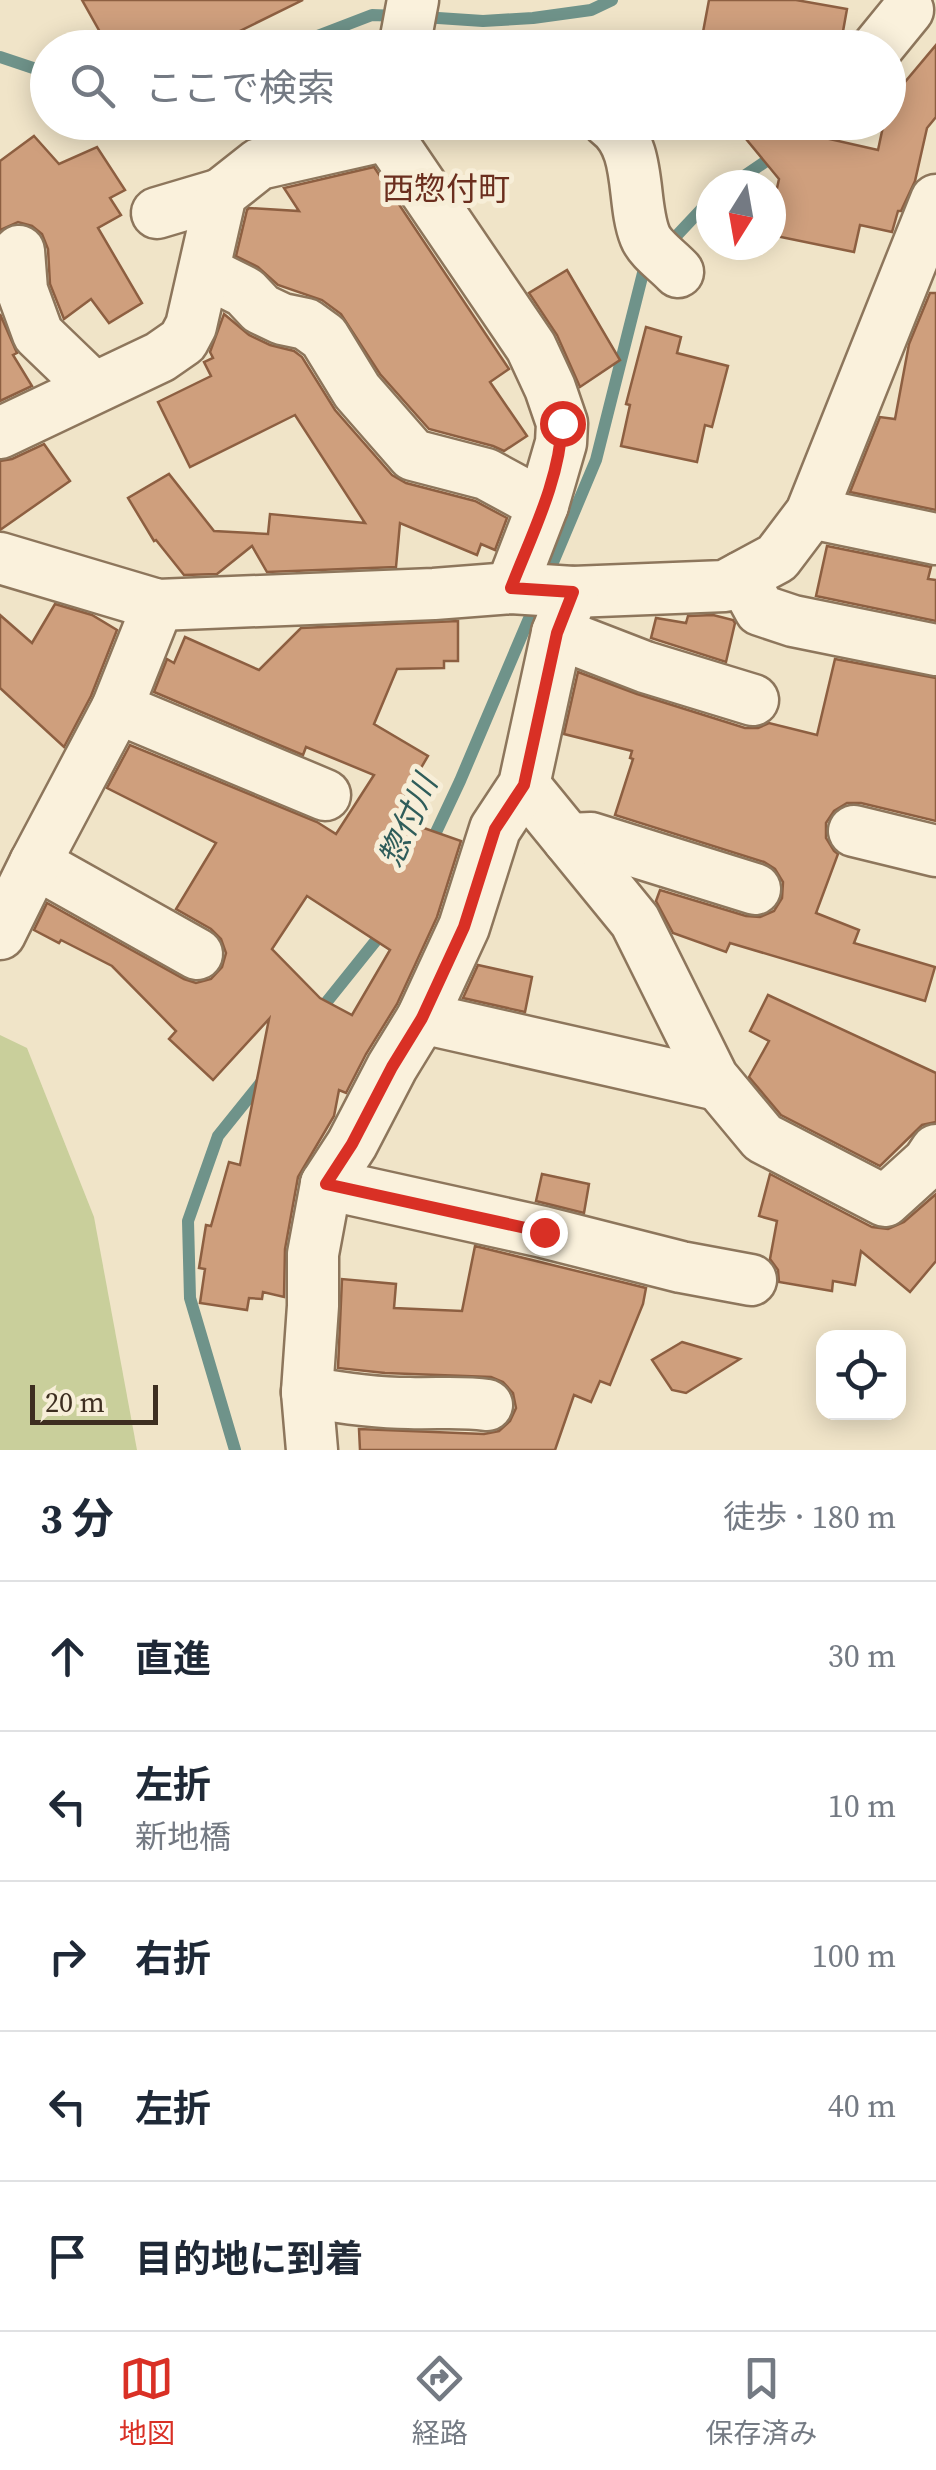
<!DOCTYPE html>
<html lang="ja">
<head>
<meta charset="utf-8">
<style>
  body { margin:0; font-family:"Source Serif 4","Noto Sans JP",serif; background:#f2f2f3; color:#1f2937 }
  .controls { position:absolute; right:30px; bottom:30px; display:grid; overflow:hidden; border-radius:20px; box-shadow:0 5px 25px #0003 }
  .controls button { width:90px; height:90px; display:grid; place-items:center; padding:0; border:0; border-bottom:2px solid #e0e1e3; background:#fff; color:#1f2937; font:50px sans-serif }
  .compass { position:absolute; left:696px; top:170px; width:90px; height:90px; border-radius:50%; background:#fff; box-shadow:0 5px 25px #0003; rotate:191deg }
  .scale { position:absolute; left:30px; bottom:25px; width:128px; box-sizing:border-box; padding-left:10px; border:5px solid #3d2e20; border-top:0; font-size:28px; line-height:35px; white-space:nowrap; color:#3d2e20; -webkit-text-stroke:8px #f7eed8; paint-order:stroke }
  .stop { position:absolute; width:30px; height:30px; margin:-22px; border:8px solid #d93025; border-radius:50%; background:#fff }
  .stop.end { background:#d93025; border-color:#fff; box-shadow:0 2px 10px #0008 }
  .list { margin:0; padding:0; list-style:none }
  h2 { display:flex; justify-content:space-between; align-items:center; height:130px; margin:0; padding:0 40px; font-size:42px }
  h2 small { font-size:32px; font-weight:400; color:#747a83 }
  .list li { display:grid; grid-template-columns:65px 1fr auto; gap:30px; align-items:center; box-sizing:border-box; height:150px; padding:0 40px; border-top:2px solid #e0e1e3 }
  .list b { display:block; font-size:38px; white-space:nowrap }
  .list p { margin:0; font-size:32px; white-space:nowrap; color:#747a83 }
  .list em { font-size:32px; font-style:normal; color:#747a83 }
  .icon { flex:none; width:55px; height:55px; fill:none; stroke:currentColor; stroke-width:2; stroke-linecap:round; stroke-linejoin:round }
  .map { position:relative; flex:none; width:936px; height:1450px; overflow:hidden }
  .search { position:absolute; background:#fff; box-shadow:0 5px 25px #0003; left:30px; right:30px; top:30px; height:110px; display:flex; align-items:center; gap:25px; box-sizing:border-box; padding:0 35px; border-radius:55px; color:#747a83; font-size:38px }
  .sheet { height:880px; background:#fff }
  nav { display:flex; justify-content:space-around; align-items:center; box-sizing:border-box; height:140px; border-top:2px solid #e0e1e3; background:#fff; font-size:28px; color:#747a83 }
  nav a { display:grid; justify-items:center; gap:5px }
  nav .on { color:#d93025 }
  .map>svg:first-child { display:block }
</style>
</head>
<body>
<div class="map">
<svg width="936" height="1450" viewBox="0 0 936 1450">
  <rect width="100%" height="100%" fill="#f0e4c8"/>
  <polygon fill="#c9cf9b" points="0,1035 27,1048 94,1217 137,1450 0,1450"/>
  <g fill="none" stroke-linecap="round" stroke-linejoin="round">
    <g stroke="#6f938a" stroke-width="12">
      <polyline points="423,17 483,21 533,18 591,10 612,0"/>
      <polyline points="286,48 372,15 398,16"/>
      <polyline points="0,57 48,73"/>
      <polyline points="795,141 823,122"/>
      <polyline points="731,185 778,153"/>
      <polyline points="665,248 711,199"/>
      <polyline points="546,579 596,460 643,273 652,263"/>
      <polyline points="430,845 460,781 536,602"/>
      <polyline points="317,1014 386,928"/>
      <polyline points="235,1450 190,1298 188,1221 218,1136 263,1080"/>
    </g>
  </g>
  <g fill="#cf9f7d" stroke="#8d5f41" stroke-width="2.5" fill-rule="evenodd">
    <polygon points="82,0 303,0 205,48 109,48"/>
    <polygon points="709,0 796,0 847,9 840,48 700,48"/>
    <polygon points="936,45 936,117 927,128 915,181 901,211 898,211 892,232 860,225 854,252 771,235 771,215 779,179 732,122 754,122 878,150 884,122 888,122 889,101"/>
    <polygon points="240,122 312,122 250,137"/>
    <polygon points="34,136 59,164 97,147 125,190 110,198 121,215 98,228 142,303 109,323 91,299 64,319 50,284 48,249 42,234 32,226 18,222 0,230 0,161"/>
    <polygon points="374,167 509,369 490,382 527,436 504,451 493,446 429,429 380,374 341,314 322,300 278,285 258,267 236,256 247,210 249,208 299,211 284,188"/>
    <polygon points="567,270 620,360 580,387 557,335 529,293"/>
    <polygon points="930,293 936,293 936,510 850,492 880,417 895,419 909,344"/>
    <polygon points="0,314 17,353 13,355 32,386 0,401"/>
    <polygon points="224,314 249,335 270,345 294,351 302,357 335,410 392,475 406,483 475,501 507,518 495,550 481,544 477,555 400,523 396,567 267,572 252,546 217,574 184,575 156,540 154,541 128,498 169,474 214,531 268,534 270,514 365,523 295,415 190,467 158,402 211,376 204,362 213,358 210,352"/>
    <polygon points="646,327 681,337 677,353 728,366 712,427 705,425 697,462 621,446 630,405 626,404"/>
    <polygon points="44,444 70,481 0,530 0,461 12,459"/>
    <polygon points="827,546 931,567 928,579 936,580 936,621 816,596"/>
    <polygon points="55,604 92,615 117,630 91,696 64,747 0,688 0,615 32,643"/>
    <polygon points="713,615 733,620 735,623 726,662 651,638 656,618 686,623 688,616"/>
    <path d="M 458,621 L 458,661 L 444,661 L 444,668 L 397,669 L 374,724 L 428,756 L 405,795 L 414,801 L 401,820 L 461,841 L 437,917 L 397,1004 L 366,1054 L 346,1093 L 339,1090 L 334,1116 L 298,1177 L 285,1249 L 284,1297 L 263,1292 L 262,1299 L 249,1298 L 247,1310 L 200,1303 L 205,1269 L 199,1268 L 206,1225 L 211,1226 L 229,1162 L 240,1165 L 269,1019 L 213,1080 L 169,1039 L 176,1031 L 112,966 L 61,940 L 59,943 L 34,930 L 47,903 L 184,979 L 196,983 L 211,979 L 222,967 L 226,953 L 221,939 L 211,929 L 176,909 L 216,843 L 107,788 L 130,745 L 317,822 L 336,834 L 374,775 L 306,747 L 303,755 L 154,692 L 167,659 L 174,663 L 185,637 L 259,670 L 301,628 ZM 307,896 L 390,950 L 352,1015 L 320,998 L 272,949 Z"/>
    <polygon points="835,659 936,678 936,821 861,803 847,803 834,811 826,823 826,838 834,851 838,854 816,913 859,930 854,943 935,967 925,1001 730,943 726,952 673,933 656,901 660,890 746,916 760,917 774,911 782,898 783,882 775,869 764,862 615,815 633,759 630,758 632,751 564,734 578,672 637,694 745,728 758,728 769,723 817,735"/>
    <polygon points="478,965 532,977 525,1012 463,998"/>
    <polygon points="768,995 936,1073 936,1122 922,1125 880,1166 781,1115 749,1077 769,1041 750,1031"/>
    <polygon points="542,1174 589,1184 584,1213 536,1201"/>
    <polygon points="770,1174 872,1227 888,1229 904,1222 936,1194 936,1261 910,1292 861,1251 855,1285 833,1281 832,1291 779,1282 778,1270 770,1259 777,1221 759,1216"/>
    <polygon points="475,1246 646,1288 643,1304 610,1385 600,1381 591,1402 574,1395 555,1450 360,1450 359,1429 484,1434 499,1431 510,1421 516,1408 513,1393 503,1382 491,1377 385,1373 338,1368 342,1279 396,1284 394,1308 462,1311"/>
    <polygon points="682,1342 740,1359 686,1393 672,1390 652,1360"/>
  </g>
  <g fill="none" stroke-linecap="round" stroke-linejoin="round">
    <defs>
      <g id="minor">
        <polyline points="404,48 413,0"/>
        <polyline points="877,48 908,10"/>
        <polyline points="389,122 387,135 531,347 550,388 562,423 561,443 543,505 511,588"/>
        <path d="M 608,122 C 643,147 631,201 645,236 C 650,249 668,261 678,272"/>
        <polyline points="157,213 221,194"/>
        <polyline points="19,251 22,290 38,334 93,387"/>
        <polyline points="205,272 245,292 261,309 282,319 306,324 324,337 357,391 413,455 486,474 543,505"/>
        <polyline points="0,433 160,357 183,341 191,326 221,194 259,164 387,135"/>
        <polyline points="811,513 936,539"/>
        <polyline points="0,558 158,605 434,594 511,588 573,592 725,586 777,558 811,513 936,200"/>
        <polyline points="742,577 760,610 793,621 936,650"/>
        <polyline points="557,633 645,667 753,700"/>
        <polyline points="117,708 325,795"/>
        <polyline points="524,785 635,921 713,1078 763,1138 885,1201 928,1162 936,1150"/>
        <polyline points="854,831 936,851"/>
        <polyline points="568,839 591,838 755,889"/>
        <polyline points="35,863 197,954"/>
        <polyline points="0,934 35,863 117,708 158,605"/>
        <polyline points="422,1018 718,1085"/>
        <polyline points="326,1184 543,1232 681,1267 751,1280"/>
        <path d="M 307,1392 C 341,1398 374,1403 409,1403 C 435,1404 461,1401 487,1405"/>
        <polyline points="312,1450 307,1392 313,1306 313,1254 326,1184 352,1144 392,1067 422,1018 464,927 495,829 524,785 557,633 573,592"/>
      </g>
    </defs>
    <use href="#minor" stroke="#8d765c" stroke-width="55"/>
    <use href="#minor" stroke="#faf1dc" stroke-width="50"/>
  </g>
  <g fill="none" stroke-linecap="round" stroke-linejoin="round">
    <path stroke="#d93025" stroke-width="12" d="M 544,1232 L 326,1184 L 352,1144 L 392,1067 L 422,1018 L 464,927 L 495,829 L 524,785 L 557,633 L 573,592 L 511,588 C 531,536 560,480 562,423"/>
  </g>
  <g text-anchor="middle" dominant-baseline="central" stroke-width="10" stroke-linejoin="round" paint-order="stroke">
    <g font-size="32" fill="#6b2e1e" stroke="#f7eed8">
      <text x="446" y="189">西惣付町</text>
    </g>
    <g font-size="32" font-style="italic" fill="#2f5d5a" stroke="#f7eed8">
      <text transform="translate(408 821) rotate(-66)">惣付川</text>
    </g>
  </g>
</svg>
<div class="controls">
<button><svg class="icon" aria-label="locate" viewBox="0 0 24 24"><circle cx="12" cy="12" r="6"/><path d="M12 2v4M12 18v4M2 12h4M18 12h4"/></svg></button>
</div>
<svg class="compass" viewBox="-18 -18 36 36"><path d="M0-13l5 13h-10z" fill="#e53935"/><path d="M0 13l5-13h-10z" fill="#747a83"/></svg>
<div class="scale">20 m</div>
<div class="stop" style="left:562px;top:423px"></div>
<div class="stop end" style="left:544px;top:1232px"></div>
<div class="search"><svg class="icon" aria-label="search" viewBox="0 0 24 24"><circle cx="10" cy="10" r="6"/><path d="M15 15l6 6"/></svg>ここで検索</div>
</div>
<section class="sheet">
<h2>3 分<small>徒歩 · 180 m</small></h2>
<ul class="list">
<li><svg class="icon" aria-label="ahead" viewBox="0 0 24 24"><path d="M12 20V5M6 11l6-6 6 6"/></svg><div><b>直進</b></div><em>30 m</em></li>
<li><svg class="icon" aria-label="left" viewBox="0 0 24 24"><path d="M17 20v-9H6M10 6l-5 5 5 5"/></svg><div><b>左折</b><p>新地橋</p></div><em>10 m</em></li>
<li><svg class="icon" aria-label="right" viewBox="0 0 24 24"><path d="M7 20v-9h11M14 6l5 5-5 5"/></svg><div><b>右折</b></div><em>100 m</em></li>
<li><svg class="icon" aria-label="left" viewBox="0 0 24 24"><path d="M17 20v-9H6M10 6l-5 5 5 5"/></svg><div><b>左折</b></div><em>40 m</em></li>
<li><svg class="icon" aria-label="arrive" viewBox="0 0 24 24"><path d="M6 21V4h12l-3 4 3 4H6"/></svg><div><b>目的地に到着</b></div></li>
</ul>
</section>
<nav>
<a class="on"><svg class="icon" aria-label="map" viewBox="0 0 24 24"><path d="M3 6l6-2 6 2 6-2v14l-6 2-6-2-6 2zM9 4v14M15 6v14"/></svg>地図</a>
<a><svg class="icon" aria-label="directions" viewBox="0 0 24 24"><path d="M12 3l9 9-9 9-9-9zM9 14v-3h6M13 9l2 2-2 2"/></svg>経路</a>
<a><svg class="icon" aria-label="saved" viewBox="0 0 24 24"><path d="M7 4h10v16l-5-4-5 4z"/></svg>保存済み</a>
</nav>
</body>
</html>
